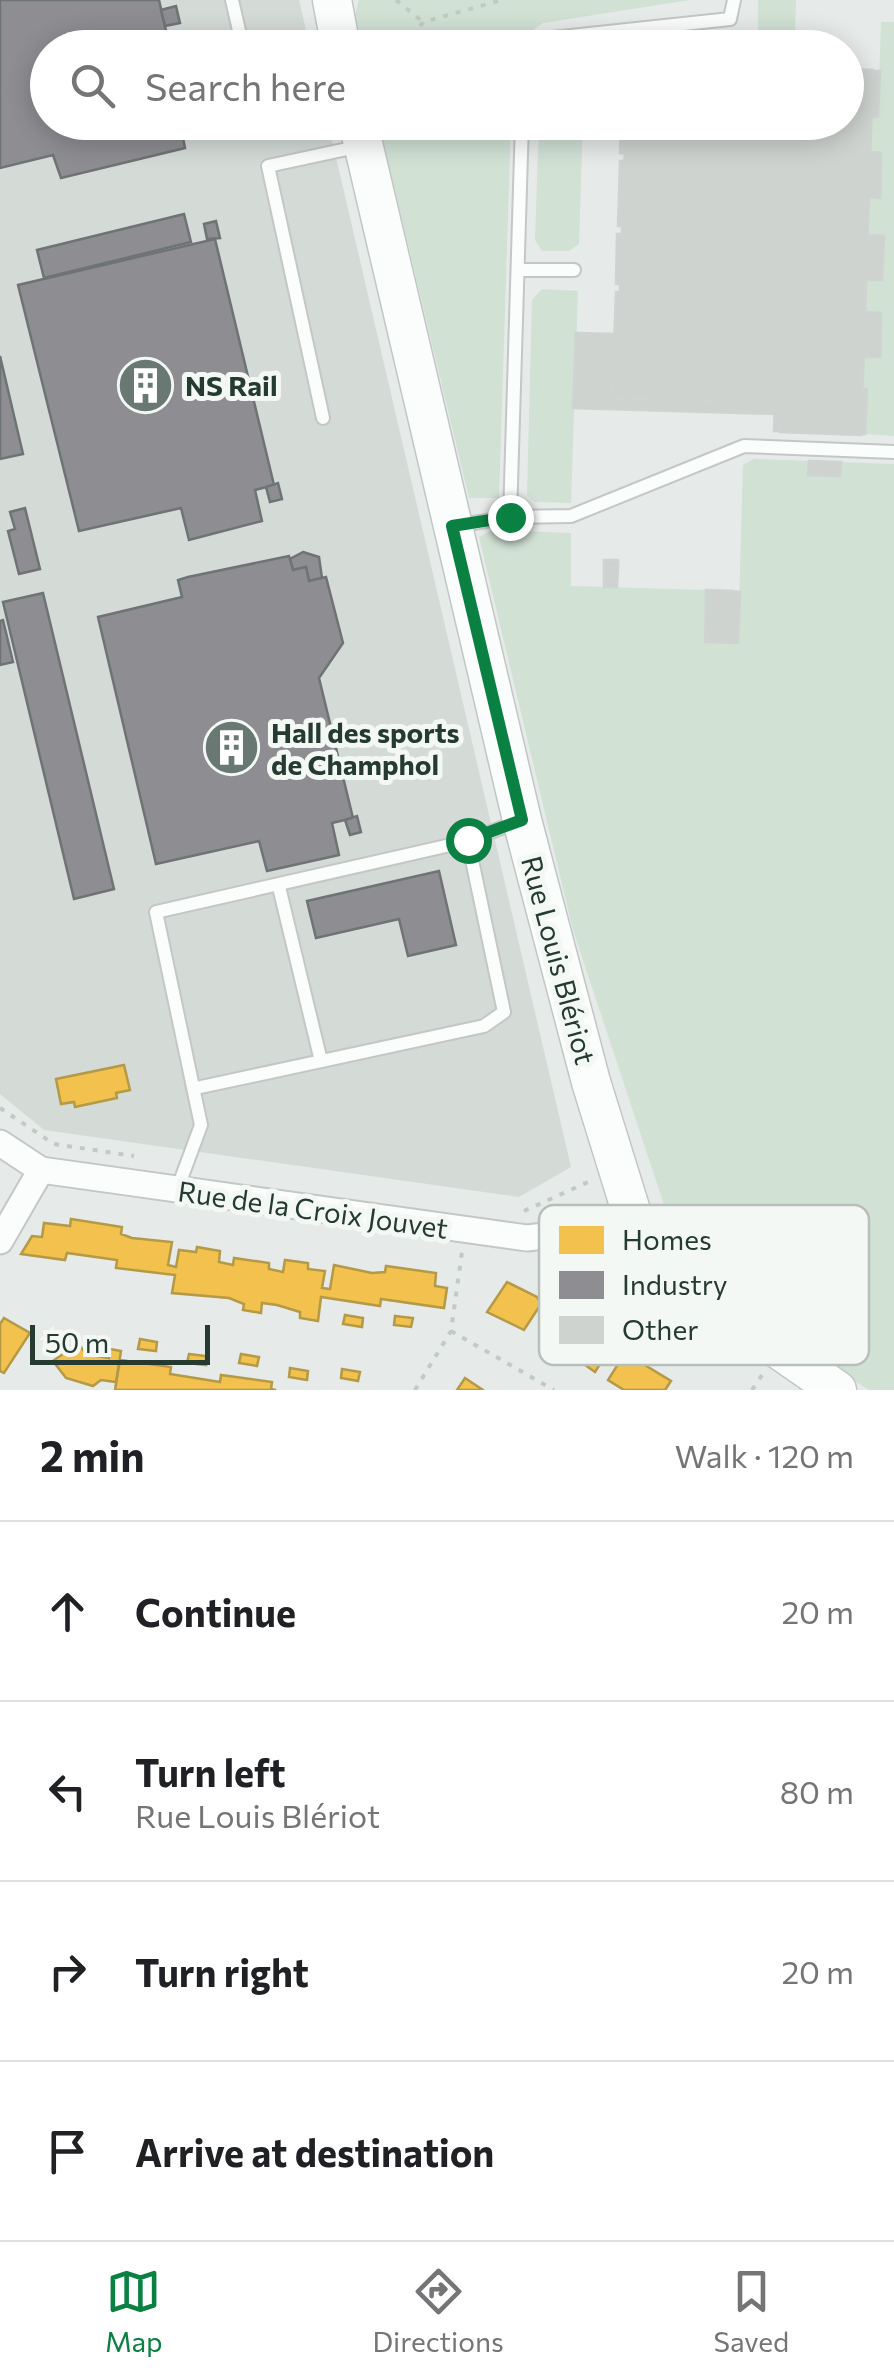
<!DOCTYPE html>
<html lang="en">
<head>
<meta charset="utf-8">
<style>
  body { margin:0; font-family:Commissioner,sans-serif; background:#f6f6f6; color:#202124 }
  .scale { position:absolute; left:30px; bottom:25px; width:180px; box-sizing:border-box; padding-left:10px; border:5px solid #253b32; border-top:0; font-size:28px; line-height:35px; white-space:nowrap; color:#253b32; -webkit-text-stroke:8px #f4f8f5; paint-order:stroke }
  .stop { position:absolute; width:30px; height:30px; margin:-22px; border:8px solid #0b8043; border-radius:50%; background:#fff }
  .stop.end { background:#0b8043; border-color:#fff; box-shadow:0 2px 10px #0008 }
  .list { margin:0; padding:0; list-style:none }
  h2 { display:flex; justify-content:space-between; align-items:center; height:130px; margin:0; padding:0 40px; font-size:42px }
  h2 small { font-size:32px; font-weight:400; color:#757577 }
  .list li { display:grid; grid-template-columns:65px 1fr auto; gap:30px; align-items:center; box-sizing:border-box; height:180px; padding:0 40px; border-top:2px solid #e0e0e0 }
  .list b { display:block; font-size:38px; white-space:nowrap }
  .list p { margin:0; font-size:32px; white-space:nowrap; color:#757577 }
  .list em { font-size:32px; font-style:normal; color:#757577 }
  .icon { flex:none; width:55px; height:55px; fill:none; stroke:currentColor; stroke-width:2; stroke-linecap:round; stroke-linejoin:round }
  .map { position:relative; flex:none; width:894px; height:1390px; overflow:hidden }
  .search { position:absolute; background:#fff; box-shadow:0 5px 25px #0003; left:30px; right:30px; top:30px; height:110px; display:flex; align-items:center; gap:25px; box-sizing:border-box; padding:0 35px; border-radius:55px; color:#757577; font-size:38px }
  .sheet { height:850px; background:#fff }
  nav { display:flex; justify-content:space-around; align-items:center; box-sizing:border-box; height:140px; border-top:2px solid #e0e0e0; background:#fff; font-size:28px; color:#757577 }
  nav a { display:grid; justify-items:center; gap:5px }
  nav .on { color:#0b8043 }
  .map>svg:first-child { display:block }
</style>
</head>
<body>
<div class="map">
<svg width="894" height="1390" viewBox="0 0 894 1390">
  <rect width="100%" height="100%" fill="#e6eae8"/>
  <polygon fill="#d4dbd7" points="0,0 299,0 310,47 48,48 48,122 328,123 571,1167 519,1197 44,1130 0,1094"/>
  <g fill="#d1e1d4">
    <polygon points="359,0 690,0 543,23 524,36 518,47 361,47 354,19"/>
    <polygon points="758,0 796,0 795,36 758,35"/>
    <polygon points="881,22 894,22 894,436 865,434 867,390 863,389 863,357 880,357 881,313 865,312 866,280 882,280 884,236 867,235 869,197 880,197 881,153 870,152 872,117 878,116"/>
    <polygon points="379,123 511,123 499,498 469,498"/>
    <polygon points="539,123 583,123 579,244 569,251 542,251 535,240"/>
    <polygon points="542,289 578,291 571,503 535,502 527,495 532,300"/>
    <polygon points="754,459 894,464 894,1390 869,1390 686,1271 573,930 479,537 493,530 571,533 571,586 706,590 705,641 738,642 743,465"/>
  </g>
  <g fill="#f2c14e" stroke="#b49946" stroke-width="2.5">
    <polygon points="124,1065 130,1090 116,1093 117,1098 75,1107 74,1102 61,1104 56,1079"/>
    <polygon points="71,1219 122,1227 121,1234 132,1238 172,1242 168,1265 176,1267 179,1250 196,1252 197,1247 220,1251 219,1262 233,1265 234,1258 269,1263 269,1269 283,1272 285,1260 308,1263 308,1269 325,1271 322,1288 330,1289 334,1265 372,1273 385,1272 386,1266 436,1273 435,1286 447,1288 444,1308 381,1299 380,1306 321,1297 318,1321 300,1318 300,1312 277,1305 262,1303 261,1313 243,1310 244,1304 229,1298 172,1293 175,1275 116,1268 117,1260 67,1253 65,1260 21,1254 32,1236 42,1237 44,1223 70,1226"/>
    <polygon points="507,1282 537,1297 541,1304 524,1330 487,1312"/>
    <polygon points="345,1315 363,1318 362,1327 343,1324"/>
    <polygon points="572,1315 614,1342 595,1372 554,1343"/>
    <polygon points="395,1316 413,1318 411,1327 394,1325"/>
    <polygon points="4,1318 30,1333 4,1373 0,1371 0,1324"/>
    <polygon points="140,1339 157,1342 156,1351 138,1349"/>
    <polygon points="78,1343 86,1354 109,1358 110,1349 121,1351 116,1382 101,1380 93,1386 66,1378 53,1361"/>
    <polygon points="625,1353 671,1381 665,1390 624,1390 608,1380"/>
    <polygon points="189,1354 206,1356 206,1365 187,1363"/>
    <polygon points="241,1354 259,1357 257,1366 239,1363"/>
    <polygon points="120,1360 171,1367 170,1374 220,1382 221,1375 272,1382 271,1389 276,1390 115,1390"/>
    <polygon points="290,1368 308,1371 307,1380 289,1377"/>
    <polygon points="342,1369 360,1372 358,1381 341,1378"/>
    <polygon points="465,1378 483,1390 457,1390"/>
  </g>
  <g fill="#8d8d92" stroke="#6e7475" stroke-width="2.5">
    <polygon points="0,0 159,0 170,48 48,48 48,122 180,122 185,148 61,178 53,155 0,168"/>
    <polygon points="176,6 180,23 165,26 161,10"/>
    <polygon points="184,214 191,242 44,278 37,250"/>
    <polygon points="216,221 220,238 207,239 204,224"/>
    <polygon points="215,239 274,485 255,490 262,521 189,540 181,508 79,531 18,285"/>
    <polygon points="0,356 23,454 0,459"/>
    <polygon points="278,483 282,499 270,502 266,487"/>
    <polygon points="25,508 40,569 19,574 8,531 15,529 10,512"/>
    <polygon points="303,552 319,557 322,578 309,581 306,567 293,570 290,559"/>
    <polygon points="289,556 293,570 306,567 309,581 326,577 343,643 319,678 353,818 332,823 339,855 267,871 259,841 156,864 98,617 182,597 178,580 188,577"/>
    <polygon points="43,593 114,889 74,899 3,602"/>
    <polygon points="3,620 13,662 0,665 0,621"/>
    <polygon points="357,816 361,832 350,835 345,820"/>
    <polygon points="439,871 456,945 408,956 399,919 316,938 307,901"/>
  </g>
  <g fill="#ced3d0" stroke="#cfd3d1" stroke-width="2.5">
    <polygon points="846,69 873,70 861,435 780,432 781,404 612,398 616,292 620,292 620,284 616,284 617,234 622,234 622,226 618,226 620,161 624,161 625,154 620,153 621,122 846,122"/>
    <polygon points="873,71 880,71 878,117 872,117"/>
    <polygon points="583,122 621,122 621,135 582,134"/>
    <polygon points="870,152 881,153 880,198 869,197"/>
    <polygon points="867,235 884,236 882,280 866,280"/>
    <polygon points="865,312 881,313 880,357 863,357"/>
    <polygon points="576,333 614,334 612,398 775,403 775,414 573,408"/>
    <polygon points="863,389 867,389 865,434 861,434"/>
    <polygon points="775,403 781,404 780,431 774,431"/>
    <polygon points="809,461 841,462 840,476 808,475"/>
    <rect x="604" y="560" width="14" height="7"/>
    <polygon points="604,567 618,567 617,587 604,587"/>
    <polygon points="706,590 731,591 730,612 706,611"/>
    <polygon points="731,591 740,592 738,643 705,642 706,611 730,612"/>
  </g>
  <g fill="none" stroke-linecap="round" stroke-linejoin="round">
    <defs>
      <g id="lane">
        <polyline points="232,0 243,48"/>
        <polyline points="535,48 552,38 730,19 734,0"/>
        <polyline points="518,270 574,270"/>
        <polyline points="323,418 268,166 361,146"/>
        <polyline points="510,517 571,516 744,446 894,452"/>
        <polyline points="455,526 510,517 522,122"/>
        <polyline points="279,887 321,1061"/>
        <polyline points="196,1088 484,1026 504,1012 468,841"/>
        <polyline points="177,1190 201,1125 156,912 468,841 519,821"/>
      </g>
      <g id="street">
        <polyline points="0,1143 41,1170 527,1238 563,1234 631,1211"/>
        <polyline points="0,1241 41,1170"/>
      </g>
      <g id="secondary">
        <polyline points="332,0 341,48"/>
        <polyline points="358,122 522,820 591,1082 631,1211 652,1250 676,1278 837,1390"/>
      </g>
    </defs>
    <use href="#lane" stroke="#c3c7c5" stroke-width="16"/>
    <use href="#street" stroke="#c3c7c5" stroke-width="29"/>
    <use href="#secondary" stroke="#c1c7c5" stroke-width="41"/>
    <g stroke="#c2cac6" stroke-width="4" stroke-dasharray="5 8" stroke-linecap="butt">
      <polyline points="396,0 423,22"/>
      <polyline points="406,48 423,22 502,0"/>
      <polyline points="0,1108 54,1144 134,1156"/>
      <polyline points="524,1211 588,1182"/>
      <polyline points="451,1331 554,1390"/>
      <polyline points="415,1390 451,1331 462,1252"/>
      <polyline points="752,1390 762,1375"/>
    </g>
    <use href="#lane" stroke="#fbfcfc" stroke-width="12"/>
    <use href="#street" stroke="#fbfcfc" stroke-width="25"/>
    <use href="#secondary" stroke="#fbfcfc" stroke-width="38"/>
  </g>
  <g fill="none" stroke-linecap="round" stroke-linejoin="round">
    <polyline stroke="#0b8043" stroke-width="12" points="468,840 522,820 452,526 510,517"/>
  </g>
  <defs>
    <symbol id="building-disc" viewBox="-11 -11 22 22"><circle r="9.5" fill="#697872" stroke="#f4f8f5"/><path d="M-4-6H4V6H1V3H-1V6H-4ZM-2.5-4.3h1.7v1.8h-1.7ZM.8-4.3h1.7v1.8H.8ZM-2.5-1h1.7V.8h-1.7ZM.8-1h1.7V.8H.8Z" fill="#fff"/></symbol>
  </defs>
  <g fill-rule="evenodd">
    <use href="#building-disc" x="114" y="354" width="63" height="63"/>
    <use href="#building-disc" x="200" y="716" width="63" height="63"/>
  </g>
  <g text-anchor="middle" dominant-baseline="central" stroke-width="10" stroke-linejoin="round" paint-order="stroke">
    <g font-size="28" font-weight="bold" fill="#253b32" stroke="#f4f8f5" text-anchor="start">
      <text x="185" y="385">NS Rail</text>
      <text x="271" y="732">Hall des sports<tspan x="271" dy="32">de Champhol</tspan></text>
    </g>
    <g font-size="28" fill="#253b32" stroke="#f4f8f5">
      <text transform="translate(559 960) rotate(75)">Rue Louis Blériot</text>
      <text transform="translate(313 1209) rotate(8)">Rue de la Croix Jouvet</text>
    </g>
  </g>
  <rect x="539" y="1205" width="330" height="160" rx="15" fill="#f4f8f5" stroke="#b6bfba" stroke-width="2.5"/>
  <rect x="559" y="1226" width="45" height="28" fill="#f2c14e"/>
  <rect x="559" y="1271" width="45" height="28" fill="#8d8d92"/>
  <rect x="559" y="1316" width="45" height="28" fill="#ced3d0"/>
  <g font-size="28" fill="#253b32">
    <text x="622" y="1250">Homes</text>
    <text x="622" y="1295">Industry</text>
    <text x="622" y="1340">Other</text>
  </g>
</svg>
<div class="scale">50 m</div>
<div class="stop" style="left:468px;top:840px"></div>
<div class="stop end" style="left:510px;top:517px"></div>
<div class="search"><svg class="icon" aria-label="search" viewBox="0 0 24 24"><circle cx="10" cy="10" r="6"/><path d="M15 15l6 6"/></svg>Search here</div>
</div>
<section class="sheet">
<h2>2 min<small>Walk · 120 m</small></h2>
<ul class="list">
<li><svg class="icon" aria-label="ahead" viewBox="0 0 24 24"><path d="M12 20V5M6 11l6-6 6 6"/></svg><div><b>Continue</b></div><em>20 m</em></li>
<li><svg class="icon" aria-label="left" viewBox="0 0 24 24"><path d="M17 20v-9H6M10 6l-5 5 5 5"/></svg><div><b>Turn left</b><p>Rue Louis Blériot</p></div><em>80 m</em></li>
<li><svg class="icon" aria-label="right" viewBox="0 0 24 24"><path d="M7 20v-9h11M14 6l5 5-5 5"/></svg><div><b>Turn right</b></div><em>20 m</em></li>
<li><svg class="icon" aria-label="arrive" viewBox="0 0 24 24"><path d="M6 21V4h12l-3 4 3 4H6"/></svg><div><b>Arrive at destination</b></div></li>
</ul>
</section>
<nav>
<a class="on"><svg class="icon" aria-label="map" viewBox="0 0 24 24"><path d="M3 6l6-2 6 2 6-2v14l-6 2-6-2-6 2zM9 4v14M15 6v14"/></svg>Map</a>
<a><svg class="icon" aria-label="directions" viewBox="0 0 24 24"><path d="M12 3l9 9-9 9-9-9zM9 14v-3h6M13 9l2 2-2 2"/></svg>Directions</a>
<a><svg class="icon" aria-label="saved" viewBox="0 0 24 24"><path d="M7 4h10v16l-5-4-5 4z"/></svg>Saved</a>
</nav>
</body>
</html>
